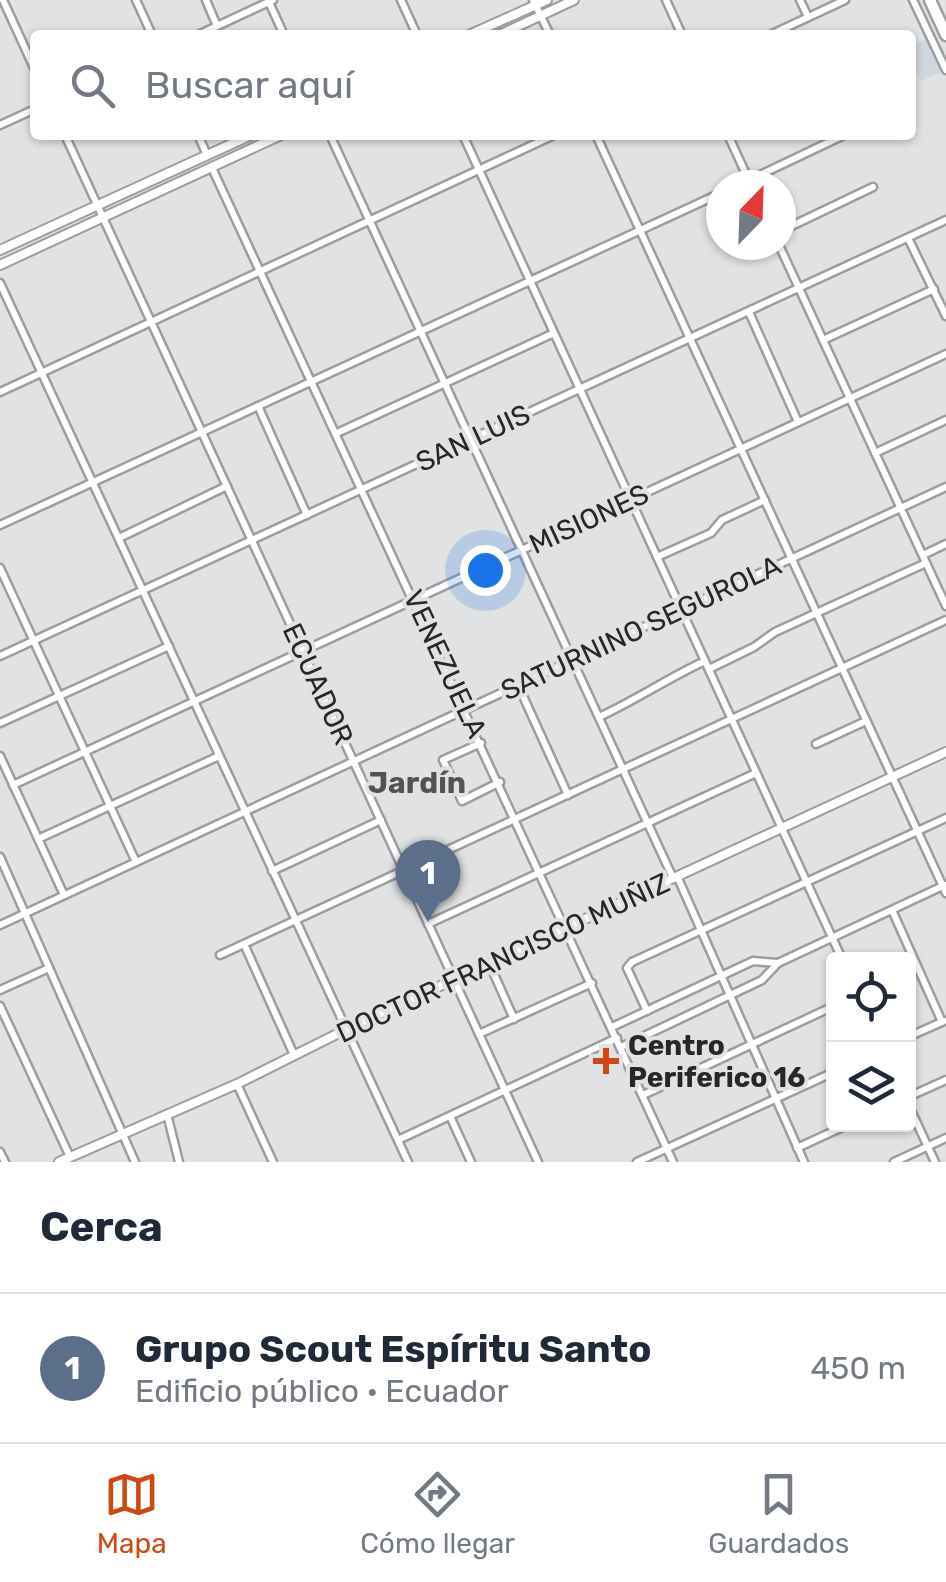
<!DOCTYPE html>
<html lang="es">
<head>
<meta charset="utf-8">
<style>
  body { margin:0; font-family:Rubik,sans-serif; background:#f2f2f3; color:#1f2937 }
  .controls { position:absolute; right:30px; bottom:30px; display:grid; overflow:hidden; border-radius:10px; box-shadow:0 2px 8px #0004 }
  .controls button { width:90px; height:90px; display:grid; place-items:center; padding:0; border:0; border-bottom:2px solid #e0e1e3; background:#fff; color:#1f2937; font:50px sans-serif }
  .compass { position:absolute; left:706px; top:170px; width:90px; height:90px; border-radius:50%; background:#fff; box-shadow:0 2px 8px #0004; rotate:23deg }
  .you { position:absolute; left:485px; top:570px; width:35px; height:35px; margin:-25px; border:8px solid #fff; border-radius:50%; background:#1a73e8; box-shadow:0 0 0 15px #1a73e833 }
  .badge { display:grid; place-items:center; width:65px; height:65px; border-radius:50%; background:#cf4814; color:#fff; font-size:32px; font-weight:700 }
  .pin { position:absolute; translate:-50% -82px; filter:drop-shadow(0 2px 5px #0008) }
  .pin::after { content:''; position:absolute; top:52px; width:35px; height:30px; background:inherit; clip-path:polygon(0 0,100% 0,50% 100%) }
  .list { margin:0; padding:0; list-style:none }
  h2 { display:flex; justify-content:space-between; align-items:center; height:130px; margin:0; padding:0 40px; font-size:42px }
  h2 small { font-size:32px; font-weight:400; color:#747a83 }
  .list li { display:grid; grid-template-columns:65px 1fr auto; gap:30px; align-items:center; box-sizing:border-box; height:150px; padding:0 40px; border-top:2px solid #e0e1e3 }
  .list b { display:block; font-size:38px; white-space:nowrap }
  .list p { margin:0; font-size:32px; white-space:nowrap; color:#747a83 }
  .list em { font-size:32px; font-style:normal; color:#747a83 }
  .icon { flex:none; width:55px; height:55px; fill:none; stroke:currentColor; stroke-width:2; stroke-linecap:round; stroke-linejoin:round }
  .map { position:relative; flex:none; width:946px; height:1162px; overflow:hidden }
  .search { position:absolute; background:#fff; box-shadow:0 2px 8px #0004; left:30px; right:30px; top:30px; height:110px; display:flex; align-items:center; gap:25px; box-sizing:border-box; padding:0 35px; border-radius:10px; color:#747a83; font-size:38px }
  .sheet { height:280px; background:#fff }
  nav { display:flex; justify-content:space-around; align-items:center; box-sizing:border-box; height:140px; border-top:2px solid #e0e1e3; background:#fff; font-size:28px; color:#747a83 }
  nav a { display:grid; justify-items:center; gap:5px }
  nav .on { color:#cf4814 }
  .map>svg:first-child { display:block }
</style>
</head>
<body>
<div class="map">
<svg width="946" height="1162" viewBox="0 0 946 1162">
  <rect width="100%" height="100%" fill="#e1e2e4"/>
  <polygon fill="#d1d7de" points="927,39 942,72 921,81 911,60 911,46"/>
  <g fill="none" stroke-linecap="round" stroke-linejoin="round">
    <defs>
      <g id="minor">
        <polyline points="3,0 35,70"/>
        <polyline points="136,0 152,35"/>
        <polyline points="206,0 217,26"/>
        <polyline points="268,0 284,35"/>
        <polyline points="401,0 417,35"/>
        <polyline points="533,0 550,35"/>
        <polyline points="666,0 682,35"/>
        <polyline points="800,0 808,17"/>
        <polyline points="913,0 946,70"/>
        <polyline points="198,35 273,0"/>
        <polyline points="770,35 845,0"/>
        <polyline points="0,125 35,109"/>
        <polyline points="65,135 538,1162"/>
        <polyline points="198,135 207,155"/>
        <polyline points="330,135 673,878"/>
        <polyline points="463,135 842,959"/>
        <polyline points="596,135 946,893"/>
        <polyline points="728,135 751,185"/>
        <polyline points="212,168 673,1162"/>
        <polyline points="739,185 844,135"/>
        <polyline points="781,231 873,187"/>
        <polyline points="908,238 946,316"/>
        <polyline points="779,245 946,606"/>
        <polyline points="0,283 408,1162"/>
        <polyline points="749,312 798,422"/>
        <polyline points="823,340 934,289"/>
        <polyline points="0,392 554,135"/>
        <polyline points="258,406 307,515"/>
        <polyline points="337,433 554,333"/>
        <polyline points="875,453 946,420"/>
        <polyline points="0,525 721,193"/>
        <polyline points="119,538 227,486"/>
        <polyline points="923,555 946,544"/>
        <polyline points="657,557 711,533 722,520 765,500"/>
        <polyline points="0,568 136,862"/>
        <polyline points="0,656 946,220"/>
        <polyline points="709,669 754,647 775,632 926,563"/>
        <polyline points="518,685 568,795"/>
        <path d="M 599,717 C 636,700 668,678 705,661"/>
        <polyline points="0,723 169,646"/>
        <polyline points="481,743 443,760 462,801 500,782"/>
        <polyline points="816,744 866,721"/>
        <polyline points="0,756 64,895"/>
        <polyline points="13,785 946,354"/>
        <polyline points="38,839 219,756"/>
        <polyline points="0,857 135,1162"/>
        <polyline points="272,871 381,820"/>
        <polyline points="677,876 804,1162"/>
        <polyline points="892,910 942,1022"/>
        <polyline points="428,924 756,773"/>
        <polyline points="0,925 946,487"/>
        <polyline points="244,944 294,1055"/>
        <polyline points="220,955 946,620"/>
        <polyline points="489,963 514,1019"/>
        <polyline points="0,990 49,968"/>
        <polyline points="0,1006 70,1157"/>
        <polyline points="647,1011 627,968 632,962 946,818"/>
        <polyline points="612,1027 753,961 777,963"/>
        <polyline points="479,1034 592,983"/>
        <polyline points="908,1037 944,1021"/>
        <polyline points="621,1047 762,980 778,963 945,885"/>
        <polyline points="237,1084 273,1162"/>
        <polyline points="643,1095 834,1006"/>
        <polyline points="908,1097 946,1080"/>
        <polyline points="908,1104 935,1162"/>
        <polyline points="167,1114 179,1162"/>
        <polyline points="450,1116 471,1162"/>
        <polyline points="398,1140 617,1038"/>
        <polyline points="797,1148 849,1124"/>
        <polyline points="0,1152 5,1162"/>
        <polyline points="637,1162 834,1072"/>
        <polyline points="894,1162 946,1138"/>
      </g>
      <g id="major">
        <polyline points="469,35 547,0"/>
        <polyline points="499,35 574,0"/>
        <polyline points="0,250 251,135"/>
        <polyline points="0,265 281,135"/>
        <polyline points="59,1162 237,1084 347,1029 946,752"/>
      </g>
      <polyline id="highway" points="930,0 946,35"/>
    </defs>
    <use href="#minor" stroke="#9c9d9e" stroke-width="11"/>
    <use href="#major" stroke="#9c9d9e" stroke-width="12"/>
    <use href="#highway" stroke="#9c9d9e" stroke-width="15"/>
    <use href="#minor" stroke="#fff" stroke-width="6"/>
    <use href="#major" stroke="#fff" stroke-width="8"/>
    <use href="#highway" stroke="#fff" stroke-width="10"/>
  </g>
  <path fill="#cf4814" stroke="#e1e2e4" stroke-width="4" d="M601 1046h10v10h10v10h-10v10h-10v-10h-10v-10h10z"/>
  <g text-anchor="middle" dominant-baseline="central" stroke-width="8" stroke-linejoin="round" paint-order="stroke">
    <g font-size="28" fill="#262727" stroke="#e1e2e4">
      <text transform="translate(473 438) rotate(-25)">SAN LUIS</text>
      <text transform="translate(589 519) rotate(-25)">MISIONES</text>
      <text transform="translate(641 628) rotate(-25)">SATURNINO SEGUROLA</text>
      <text transform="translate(445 664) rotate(65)">VENEZUELA</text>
      <text transform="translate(318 684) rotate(65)">ECUADOR</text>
      <text transform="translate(503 958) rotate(-25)">DOCTOR FRANCISCO MUÑIZ</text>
    </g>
    <g font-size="28" font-weight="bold" fill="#262727" stroke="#e1e2e4" text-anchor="start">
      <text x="628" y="1045">Centro<tspan x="628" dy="32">Periferico 16</tspan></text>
    </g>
    <g font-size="30" font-weight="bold" fill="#525354" stroke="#e1e2e4">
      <text x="417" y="783">Jardín</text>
    </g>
  </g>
</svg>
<div class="controls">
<button><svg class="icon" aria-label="locate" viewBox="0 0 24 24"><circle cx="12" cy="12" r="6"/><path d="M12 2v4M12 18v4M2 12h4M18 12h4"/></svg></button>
<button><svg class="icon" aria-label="layers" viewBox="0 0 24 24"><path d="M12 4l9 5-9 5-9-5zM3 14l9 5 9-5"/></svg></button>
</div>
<svg class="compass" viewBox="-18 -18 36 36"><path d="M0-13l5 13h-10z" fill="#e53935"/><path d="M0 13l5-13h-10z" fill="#747a83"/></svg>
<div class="you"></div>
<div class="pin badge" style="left:428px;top:922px;background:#5c6f8a">1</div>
<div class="search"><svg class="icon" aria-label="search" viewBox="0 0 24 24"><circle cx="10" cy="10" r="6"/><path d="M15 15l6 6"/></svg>Buscar aquí</div>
</div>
<section class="sheet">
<h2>Cerca<small></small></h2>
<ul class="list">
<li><span class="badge" style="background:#5c6f8a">1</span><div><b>Grupo Scout Espíritu Santo</b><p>Edificio público · Ecuador</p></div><em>450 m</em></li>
</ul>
</section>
<nav>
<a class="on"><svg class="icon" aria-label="map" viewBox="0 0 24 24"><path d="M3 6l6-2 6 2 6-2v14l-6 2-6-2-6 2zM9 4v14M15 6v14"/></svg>Mapa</a>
<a><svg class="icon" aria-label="directions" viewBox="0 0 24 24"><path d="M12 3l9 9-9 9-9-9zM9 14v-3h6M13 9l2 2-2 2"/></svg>Cómo llegar</a>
<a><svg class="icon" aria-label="saved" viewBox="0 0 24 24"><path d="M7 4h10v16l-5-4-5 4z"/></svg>Guardados</a>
</nav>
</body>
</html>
